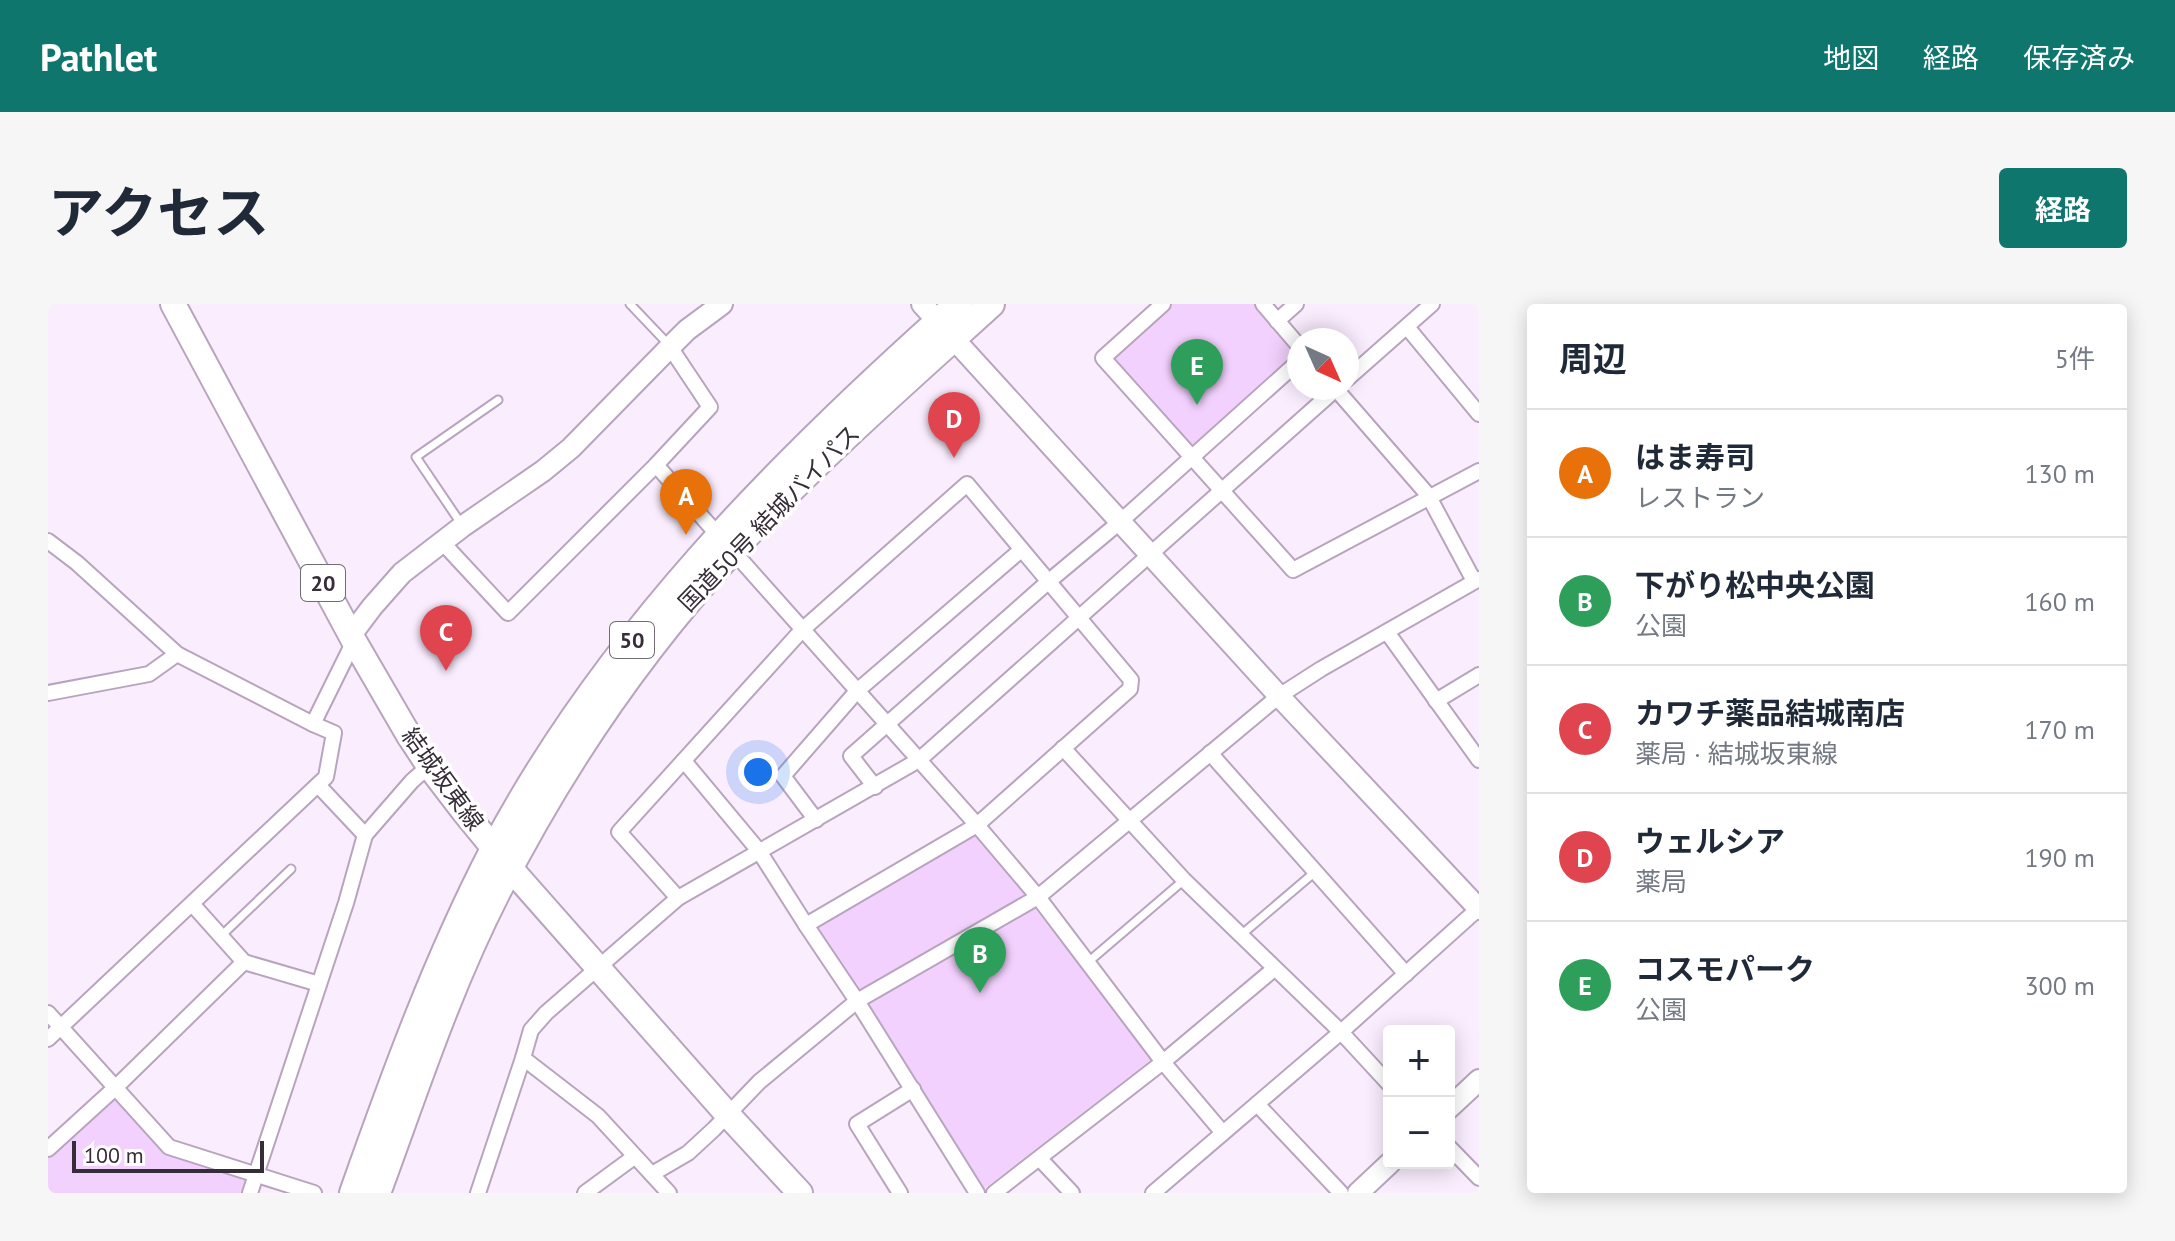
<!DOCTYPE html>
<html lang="ja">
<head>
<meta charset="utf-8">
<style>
  body { margin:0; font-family:"PT Sans","Noto Sans JP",sans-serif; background:#f6f6f7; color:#1f2937 }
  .controls { position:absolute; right:24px; bottom:24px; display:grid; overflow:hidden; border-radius:8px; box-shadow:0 4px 20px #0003 }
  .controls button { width:72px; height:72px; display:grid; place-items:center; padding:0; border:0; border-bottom:2px solid #e0e1e3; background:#fff; color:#1f2937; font:40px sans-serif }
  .compass { position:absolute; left:1239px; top:24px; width:72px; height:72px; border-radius:50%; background:#fff; box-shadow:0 4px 20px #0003; rotate:135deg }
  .scale { position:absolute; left:24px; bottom:20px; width:192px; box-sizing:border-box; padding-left:8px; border:4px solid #352d38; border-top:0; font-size:22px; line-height:28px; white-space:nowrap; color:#352d38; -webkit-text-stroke:6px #fff; paint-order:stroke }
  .you { position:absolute; left:710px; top:468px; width:28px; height:28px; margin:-20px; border:6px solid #fff; border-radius:50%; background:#1a73e8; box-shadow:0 0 0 12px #1a73e833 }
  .badge { display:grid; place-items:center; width:52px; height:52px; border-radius:50%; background:#0f766e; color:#fff; font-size:26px; font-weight:700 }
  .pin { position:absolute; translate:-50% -66px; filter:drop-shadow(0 2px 4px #0008) }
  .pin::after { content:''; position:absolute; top:42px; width:28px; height:24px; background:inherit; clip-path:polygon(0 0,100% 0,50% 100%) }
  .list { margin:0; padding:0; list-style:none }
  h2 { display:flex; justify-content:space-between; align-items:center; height:104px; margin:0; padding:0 32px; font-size:34px }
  h2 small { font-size:26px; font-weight:400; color:#747a83 }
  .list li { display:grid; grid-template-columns:52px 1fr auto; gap:24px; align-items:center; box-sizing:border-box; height:128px; padding:0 32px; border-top:2px solid #e0e1e3 }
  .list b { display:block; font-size:30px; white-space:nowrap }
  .list p { margin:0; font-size:26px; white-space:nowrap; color:#747a83 }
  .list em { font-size:26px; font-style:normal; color:#747a83 }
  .map { position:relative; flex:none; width:1431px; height:889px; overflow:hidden; border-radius:8px }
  header { display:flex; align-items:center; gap:48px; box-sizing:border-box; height:112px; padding:0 40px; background:#0f766e; color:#fff }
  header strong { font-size:38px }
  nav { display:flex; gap:44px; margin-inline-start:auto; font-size:28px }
  .intro { display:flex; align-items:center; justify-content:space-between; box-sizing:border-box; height:192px; padding:0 48px }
  h1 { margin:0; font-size:56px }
  .button { padding:20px 36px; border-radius:8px; background:#0f766e; color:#fff; font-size:28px; font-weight:700 }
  main { display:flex; gap:48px; padding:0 48px }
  aside { flex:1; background:#fff; border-radius:8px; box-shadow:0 4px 20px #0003 }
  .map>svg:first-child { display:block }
</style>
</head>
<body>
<header>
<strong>Pathlet</strong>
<nav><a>地図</a><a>経路</a><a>保存済み</a></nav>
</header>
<div class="intro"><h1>アクセス</h1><a class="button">経路</a></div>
<main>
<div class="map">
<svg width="1431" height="889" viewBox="0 0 1431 889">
  <rect width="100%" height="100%" fill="#faedfe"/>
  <g fill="#f3d1fe">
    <polygon points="1120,0 1209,0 1251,49 1251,52 1144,147 1059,54"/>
    <polygon points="929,530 1104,755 936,885 768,623"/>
    <polygon points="65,791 120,847 203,873 197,889 0,889 0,852"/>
  </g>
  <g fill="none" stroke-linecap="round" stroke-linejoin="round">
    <defs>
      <g id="lane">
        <polyline points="582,0 621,41"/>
        <polyline points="414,221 368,153 450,96"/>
        <polyline points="1193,631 1267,568"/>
        <polyline points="173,632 243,565"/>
        <polyline points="1039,659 1136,576"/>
      </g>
      <g id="street">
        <polyline points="1115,0 1055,54 1245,266 1431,167"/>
        <polyline points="1215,0 1251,42"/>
        <polyline points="1229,17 1248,0"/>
        <polyline points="1359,23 1431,110"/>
        <polyline points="1299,75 1384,0"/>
        <polyline points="1287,84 1380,191 1426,277"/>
        <polyline points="608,161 670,231"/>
        <polyline points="0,237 29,259 129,350 265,420 286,429 278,473 0,735"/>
        <polyline points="394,238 460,309 608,161 662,103 622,43"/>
        <polyline points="684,246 929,521 990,593 1115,758 1175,829"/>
        <polyline points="1339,328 1431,456"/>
        <polyline points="0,389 101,370 129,350"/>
        <polyline points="1388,397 1431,371"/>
        <polyline points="265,420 306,337"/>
        <polyline points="1015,444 1136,576 1293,728 1341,780"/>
        <polyline points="1162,449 1358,670"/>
        <polyline points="636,457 711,547 758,621 809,697 929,889"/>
        <polyline points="270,481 317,531"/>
        <polyline points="827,483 803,452 1000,278 1073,217 1251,57"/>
        <polyline points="768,516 735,472 809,387 973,246"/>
        <polyline points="630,594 571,528 754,326 919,180 1083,376 1082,385 929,521 758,621"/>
        <polyline points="145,601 196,658 271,680"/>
        <polyline points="0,709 121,843 266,889"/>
        <polyline points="475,754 483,726 498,709 630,594 871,456 1289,84"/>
        <polyline points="1209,800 1293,889"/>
        <polyline points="1401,843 1431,874"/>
        <polyline points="0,845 67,784 196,658"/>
        <polyline points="992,855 1024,889"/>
        <polyline points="604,870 640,849 666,825 711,778 809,697 990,593 1231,392 1273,365 1431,275"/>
        <polyline points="202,889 298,599 317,531 364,477 381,462"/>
        <polyline points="430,889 475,754 550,812 621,889"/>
        <polyline points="537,889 586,853"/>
        <polyline points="852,889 809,820 865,785"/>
        <polyline points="946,889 1115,758 1226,665"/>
        <polyline points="1105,889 1293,728 1431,604"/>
      </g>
      <g id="secondary">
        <polyline points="874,0 1231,392 1431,605"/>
        <polyline points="303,331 324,303 354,269 415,222 495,167 523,144 622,43 639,26 674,0"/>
        <polyline points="1401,804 1431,776"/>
        <polyline points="1310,889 1342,859"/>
      </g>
      <polyline id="primary" points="125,0 306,337 360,430 381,462 417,509 462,564 680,811 752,889"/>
      <g id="highway">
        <path d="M 305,889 C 346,773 388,657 445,547 C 558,333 731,159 910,0"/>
        <path d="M 329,889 C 366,789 399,686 448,590 C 511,466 590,349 684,247 C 765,158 855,80 943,0"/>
      </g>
    </defs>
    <use href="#lane" stroke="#b8a4be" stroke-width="11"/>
    <use href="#street" stroke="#b8a4be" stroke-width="18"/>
    <use href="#secondary" stroke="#b8a4be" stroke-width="24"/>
    <use href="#primary" stroke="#b8a4be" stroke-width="28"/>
    <use href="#highway" stroke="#b8a4be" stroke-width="30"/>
    <use href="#lane" stroke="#fff" stroke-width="7"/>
    <use href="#street" stroke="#fff" stroke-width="14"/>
    <use href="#secondary" stroke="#fff" stroke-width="20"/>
    <use href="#primary" stroke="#fff" stroke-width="24"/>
    <use href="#highway" stroke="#fff" stroke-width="26"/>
  </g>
  <g text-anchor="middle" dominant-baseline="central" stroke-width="7" stroke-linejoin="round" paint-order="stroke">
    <g fill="#fff" stroke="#726c74" stroke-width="2">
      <rect x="253" y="261" width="44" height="36" rx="6"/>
      <rect x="562" y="318" width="44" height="36" rx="6"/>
    </g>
    <g font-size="22" font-weight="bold" fill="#352d38">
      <text x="275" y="279">20</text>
      <text x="584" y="336">50</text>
    </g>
    <g font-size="24" fill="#352d38" stroke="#fff">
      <text transform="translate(721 214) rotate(-46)">国道50号 結城バイパス</text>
      <text transform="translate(395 475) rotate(54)">結城坂東線</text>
    </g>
  </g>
</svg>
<div class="controls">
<button>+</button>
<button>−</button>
</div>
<svg class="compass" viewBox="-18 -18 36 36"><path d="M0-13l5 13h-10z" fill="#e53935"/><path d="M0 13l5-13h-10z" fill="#747a83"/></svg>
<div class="scale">100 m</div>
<div class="you"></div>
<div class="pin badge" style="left:638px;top:231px;background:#e8710a">A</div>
<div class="pin badge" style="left:932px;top:689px;background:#2e9e5b">B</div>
<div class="pin badge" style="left:398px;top:367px;background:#e0444e">C</div>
<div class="pin badge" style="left:906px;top:154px;background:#e0444e">D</div>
<div class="pin badge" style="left:1149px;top:101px;background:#2e9e5b">E</div>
</div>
<aside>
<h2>周辺<small>5件</small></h2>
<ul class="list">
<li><span class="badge" style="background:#e8710a">A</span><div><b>はま寿司</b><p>レストラン</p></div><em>130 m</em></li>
<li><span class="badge" style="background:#2e9e5b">B</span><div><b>下がり松中央公園</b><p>公園</p></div><em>160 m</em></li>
<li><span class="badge" style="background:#e0444e">C</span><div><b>カワチ薬品結城南店</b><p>薬局 · 結城坂東線</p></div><em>170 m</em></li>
<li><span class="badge" style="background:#e0444e">D</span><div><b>ウェルシア</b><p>薬局</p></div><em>190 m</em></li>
<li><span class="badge" style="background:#2e9e5b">E</span><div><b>コスモパーク</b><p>公園</p></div><em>300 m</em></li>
</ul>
</aside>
</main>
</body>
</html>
